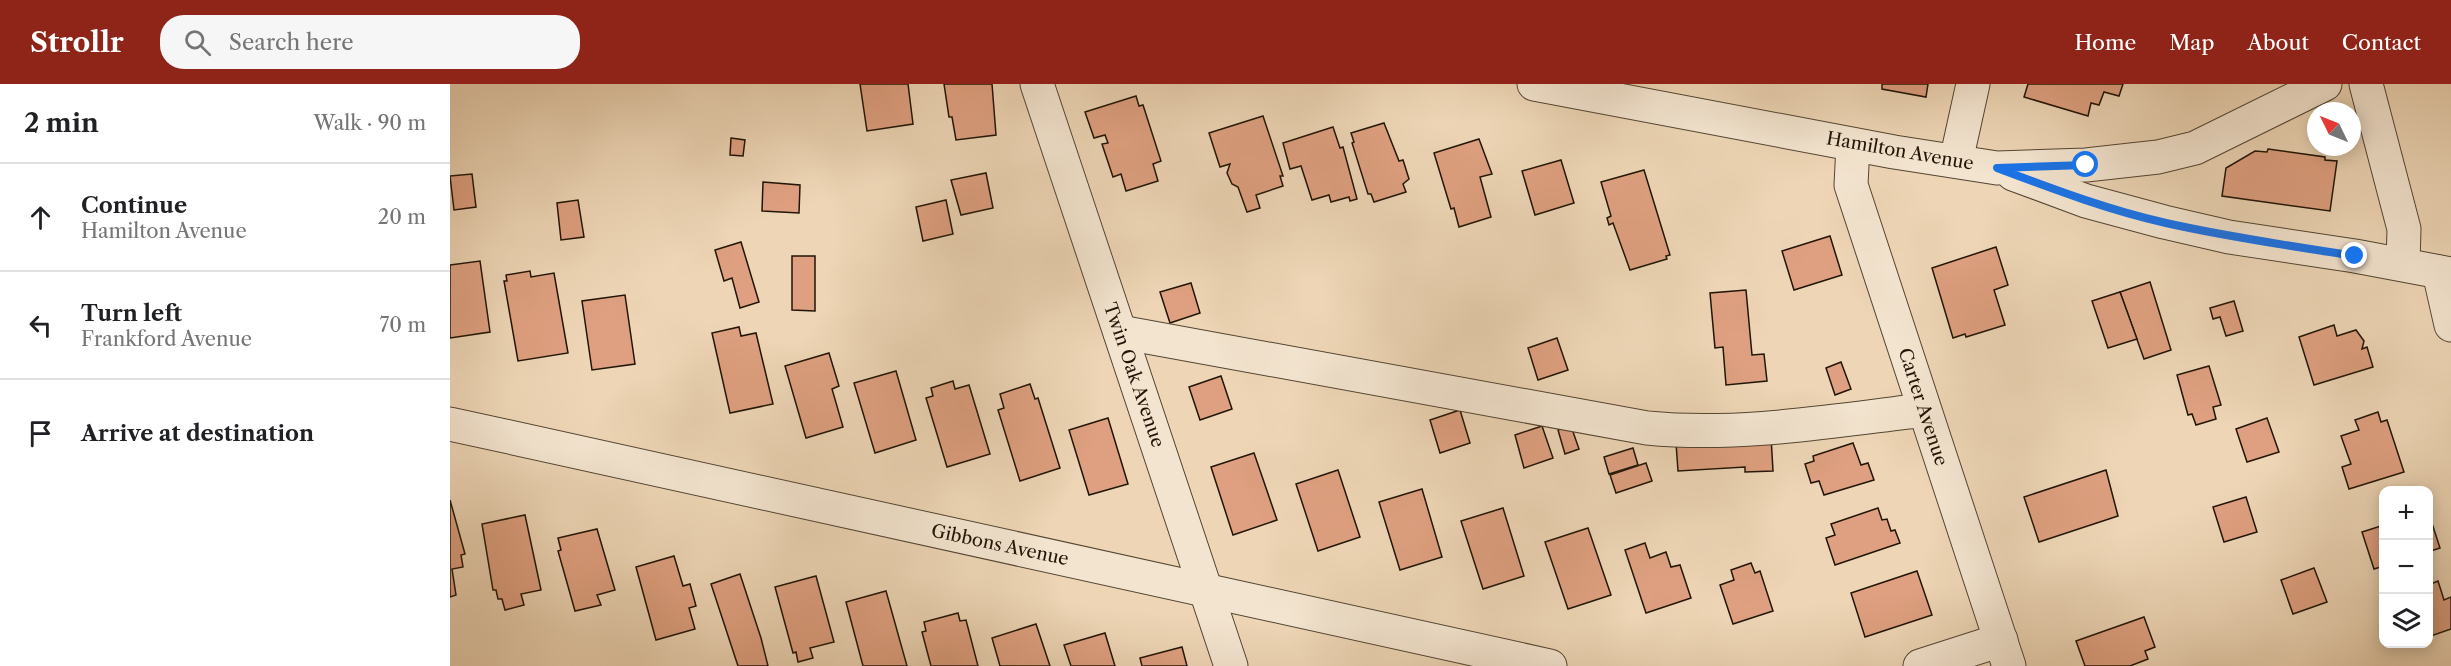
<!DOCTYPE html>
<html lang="en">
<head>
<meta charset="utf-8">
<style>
  body { margin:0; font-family:"Libre Caslon Text",serif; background:#f6f6f6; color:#202124 }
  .controls { position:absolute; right:18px; bottom:18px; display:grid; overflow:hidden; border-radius:12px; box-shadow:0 3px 15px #0003 }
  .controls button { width:54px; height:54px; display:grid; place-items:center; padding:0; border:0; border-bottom:2px solid #e0e0e0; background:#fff; color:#202124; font:30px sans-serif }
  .compass { position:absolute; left:1857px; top:18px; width:54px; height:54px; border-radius:50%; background:#fff; box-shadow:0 3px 15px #0003; rotate:313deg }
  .stop { position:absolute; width:18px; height:18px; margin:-14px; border:4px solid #1a73e8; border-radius:50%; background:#fff }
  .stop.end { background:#1a73e8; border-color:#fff; box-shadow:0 2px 6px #0008 }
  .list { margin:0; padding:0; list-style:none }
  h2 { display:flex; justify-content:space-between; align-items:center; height:78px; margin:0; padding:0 24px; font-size:26px }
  h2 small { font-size:20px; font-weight:400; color:#757577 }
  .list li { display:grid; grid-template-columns:39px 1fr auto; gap:18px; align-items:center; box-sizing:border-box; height:108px; padding:0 24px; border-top:2px solid #e0e0e0 }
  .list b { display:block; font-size:22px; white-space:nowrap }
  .list p { margin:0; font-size:20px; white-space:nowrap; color:#757577 }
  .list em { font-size:20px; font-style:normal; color:#757577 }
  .icon { flex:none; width:33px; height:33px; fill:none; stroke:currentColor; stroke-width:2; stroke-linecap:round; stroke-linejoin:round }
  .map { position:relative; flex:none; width:2001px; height:582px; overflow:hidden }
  header { display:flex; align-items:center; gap:36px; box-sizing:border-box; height:84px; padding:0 30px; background:#8f2418; color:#fff }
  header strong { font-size:28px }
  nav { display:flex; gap:33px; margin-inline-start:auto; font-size:21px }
  .search { width:420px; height:54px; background:#f6f6f6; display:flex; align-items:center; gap:15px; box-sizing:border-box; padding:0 21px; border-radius:24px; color:#757577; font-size:22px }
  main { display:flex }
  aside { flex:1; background:#fff }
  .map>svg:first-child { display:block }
</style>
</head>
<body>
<header>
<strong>Strollr</strong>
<div class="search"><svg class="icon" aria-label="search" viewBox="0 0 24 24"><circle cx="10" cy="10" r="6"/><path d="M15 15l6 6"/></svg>Search here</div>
<nav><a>Home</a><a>Map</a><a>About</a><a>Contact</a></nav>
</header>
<main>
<aside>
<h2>2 min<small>Walk · 90 m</small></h2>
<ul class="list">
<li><svg class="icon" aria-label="ahead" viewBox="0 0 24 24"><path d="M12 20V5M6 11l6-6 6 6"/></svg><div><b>Continue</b><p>Hamilton Avenue</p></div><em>20 m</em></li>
<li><svg class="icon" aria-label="left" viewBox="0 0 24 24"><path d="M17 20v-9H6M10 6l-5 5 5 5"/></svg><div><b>Turn left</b><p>Frankford Avenue</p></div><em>70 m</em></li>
<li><svg class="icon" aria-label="arrive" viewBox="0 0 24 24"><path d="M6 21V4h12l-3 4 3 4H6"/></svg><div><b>Arrive at destination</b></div></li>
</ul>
</aside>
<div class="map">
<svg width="2001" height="582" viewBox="0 0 2001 582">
  <rect width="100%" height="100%" fill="#edd5b5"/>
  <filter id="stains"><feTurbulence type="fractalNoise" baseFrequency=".00333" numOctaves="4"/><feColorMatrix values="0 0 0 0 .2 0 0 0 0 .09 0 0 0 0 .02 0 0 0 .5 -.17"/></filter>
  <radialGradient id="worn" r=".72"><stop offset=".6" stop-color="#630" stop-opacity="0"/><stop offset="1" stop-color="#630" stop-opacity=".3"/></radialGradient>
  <g fill="#dea080" stroke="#201507" stroke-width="1.5">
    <polygon points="410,0 458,0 463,40 417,47"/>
    <polygon points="494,0 542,0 546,51 506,56 502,33 499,33"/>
    <polygon points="1432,0 1478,0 1476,13 1432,5"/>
    <polygon points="1578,0 1673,0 1669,12 1654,8 1649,21 1641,19 1638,32 1574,13"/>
    <polygon points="686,12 689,22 693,21 711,77 703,80 708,97 676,107 671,90 663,93 652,60 658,59 655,51 644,54 635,28"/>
    <polygon points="813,32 833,92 830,92 833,102 806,111 810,124 797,128 788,103 782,100 777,89 780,80 770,83 759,49"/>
    <polygon points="934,39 949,77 953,76 959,95 953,100 956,108 924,118 921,110 918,110 902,59 904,58 901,49"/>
    <polygon points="883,43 890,64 893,63 907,115 900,117 899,113 881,118 879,111 862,116 851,82 840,85 833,59"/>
    <polygon points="281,54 295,56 293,72 280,71"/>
    <polygon points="1029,55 1042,90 1030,93 1041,133 1009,143 1004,124 1001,125 984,69"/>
    <polygon points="1818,65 1875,73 1875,76 1887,77 1880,127 1772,112 1776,84 1805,67 1817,68"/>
    <polygon points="1111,76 1124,119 1085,131 1072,87"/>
    <polygon points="1194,86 1220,171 1216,172 1217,175 1180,186 1163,139 1159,141 1157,134 1161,132 1151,98"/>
    <polygon points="536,89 543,124 511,131 501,96"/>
    <polygon points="22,90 26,123 4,126 0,92"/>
    <polygon points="313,98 350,101 349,129 312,127"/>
    <polygon points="128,116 134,153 111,156 107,119"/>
    <polygon points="496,116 503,150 473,157 466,123"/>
    <polygon points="1380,152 1392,191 1344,206 1332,167"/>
    <polygon points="291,158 309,218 290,224 282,194 274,197 265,166"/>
    <polygon points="1546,163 1558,201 1544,206 1555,241 1516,253 1515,250 1503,254 1482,184"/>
    <polygon points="342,172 365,172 365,227 342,226"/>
    <polygon points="30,177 40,248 0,254 0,181"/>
    <polygon points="80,187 81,193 104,189 118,269 68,277 54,197 57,197 56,191"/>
    <polygon points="1700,198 1721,266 1694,275 1670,208"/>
    <polygon points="741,199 750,229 720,239 710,208"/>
    <polygon points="1296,206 1302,271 1314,270 1317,297 1276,301 1273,263 1265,264 1260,209"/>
    <polygon points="1670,208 1687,255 1658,264 1642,217"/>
    <polygon points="175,211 185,280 142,286 132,217"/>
    <polygon points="1784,217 1793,247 1776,252 1770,233 1763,235 1760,224"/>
    <polygon points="1884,241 1887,252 1906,246 1914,257 1912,265 1917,263 1923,283 1864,301 1849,253"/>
    <polygon points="289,243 291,252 306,249 323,320 280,329 262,249"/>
    <polygon points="1107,254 1118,286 1088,296 1078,264"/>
    <polygon points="379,269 389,302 382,305 393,343 356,354 335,282"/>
    <polygon points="1391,278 1401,305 1385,311 1376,284"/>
    <polygon points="1759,282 1771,321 1763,323 1766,335 1746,341 1742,330 1738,331 1727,291"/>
    <polygon points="446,287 466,356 425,369 404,299"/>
    <polygon points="771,292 782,325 750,336 739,303"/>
    <polygon points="503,297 505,305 519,301 540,370 497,383 476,314 483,312 481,304"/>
    <polygon points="580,300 585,315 588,314 610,384 570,397 548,326 554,324 550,310"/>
    <polygon points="1010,326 1020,359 990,369 980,336"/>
    <polygon points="1928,328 1931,338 1937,336 1954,388 1899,405 1892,383 1901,380 1891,352 1909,346 1905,336"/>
    <polygon points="658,334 678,400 639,411 619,346"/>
    <polygon points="1817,334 1829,368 1797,378 1786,345"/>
    <polygon points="1092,342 1103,374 1074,384 1065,351"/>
    <polygon points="1121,342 1129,365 1115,370 1108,346"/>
    <polygon points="1321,353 1323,387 1295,388 1295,383 1228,387 1226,359"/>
    <polygon points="1403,359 1411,381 1418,379 1424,396 1374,411 1369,397 1361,399 1355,380 1364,377 1363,372"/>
    <polygon points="1183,364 1188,381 1159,390 1154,373"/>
    <polygon points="804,369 827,436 783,451 761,383"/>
    <polygon points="1196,379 1202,397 1166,409 1160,391"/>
    <polygon points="888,386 910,453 868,467 846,400"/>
    <polygon points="1656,386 1668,432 1589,458 1574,413"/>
    <polygon points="972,405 992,473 950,486 929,418"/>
    <polygon points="1796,413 1807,448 1774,458 1763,423"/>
    <polygon points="0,416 15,470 11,471 13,483 2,485 6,511 0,513"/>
    <polygon points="1053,424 1074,492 1033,505 1011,437"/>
    <polygon points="1428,424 1432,436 1437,435 1441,447 1445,446 1450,459 1385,481 1376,454 1385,451 1381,440"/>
    <polygon points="1978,427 1990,464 1978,468"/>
    <polygon points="75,431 91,506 71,510 74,521 55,526 52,515 48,515 46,506 43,506 32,440"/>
    <polygon points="1934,441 1934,482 1924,485 1912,448"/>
    <polygon points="1138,444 1161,511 1118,525 1095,458"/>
    <polygon points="147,445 165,506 147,511 151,521 125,527 108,467 111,466 108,454"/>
    <polygon points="1195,459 1200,474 1216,468 1221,483 1230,481 1241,514 1196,529 1175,466"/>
    <polygon points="224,472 233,502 240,500 246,522 239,524 245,545 206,556 186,483"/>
    <polygon points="1301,479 1305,489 1310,487 1323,527 1283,540 1270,501 1284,496 1281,486"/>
    <polygon points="1864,484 1877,518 1843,530 1831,496"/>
    <polygon points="1467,487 1482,531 1415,553 1401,509"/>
    <polygon points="290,490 311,554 318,582 288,582 261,500"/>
    <polygon points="366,492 384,558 360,564 363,574 348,578 346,568 343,569 325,503"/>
    <polygon points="1988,497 1994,516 2001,513 2001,545 1978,553 1978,501"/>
    <polygon points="436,507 457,582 413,582 396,518"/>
    <polygon points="508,529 510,537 516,536 528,582 481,582 472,548 476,547 474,538"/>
    <polygon points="1694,533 1705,563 1695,567 1698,575 1680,582 1635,582 1626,557"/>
    <polygon points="586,540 600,582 550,582 542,554"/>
    <polygon points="655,549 665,582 621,582 614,561"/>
    <polygon points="732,563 737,582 692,582 690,574"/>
  </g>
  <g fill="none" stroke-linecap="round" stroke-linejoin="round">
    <defs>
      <g id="minor">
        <polyline points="587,0 781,582"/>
        <polyline points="1084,0 1444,68 1547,84 1636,81 1708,73 1745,64 1875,0"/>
        <polyline points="1916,0 1954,145 1953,180"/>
        <polyline points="1403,61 1401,101 1559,582"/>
        <polyline points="1506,77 1523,0"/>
        <polyline points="1563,90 1636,117 1714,138 1779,153 1905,172 2001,190"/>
        <polyline points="1989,188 2001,241"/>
        <path d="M 670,248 L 1197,344 C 1289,353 1382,337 1474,326"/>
        <polyline points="0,340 1100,582"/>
        <polyline points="1470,582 1551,556"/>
      </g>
    </defs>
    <use href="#minor" stroke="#534532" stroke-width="35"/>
    <use href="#minor" stroke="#f3e4cf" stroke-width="33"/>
  </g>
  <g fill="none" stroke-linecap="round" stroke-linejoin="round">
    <path stroke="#1a73e8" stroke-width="8" d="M 1636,81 L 1547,84 C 1603,105 1658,126 1716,139 C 1778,153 1841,162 1905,172"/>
  </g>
  <g text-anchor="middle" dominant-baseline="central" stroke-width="5" stroke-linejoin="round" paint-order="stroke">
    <g font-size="18" fill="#201507" stroke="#f3e4cf">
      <text transform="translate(1450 67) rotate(10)">Hamilton Avenue</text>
      <text transform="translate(684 291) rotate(71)">Twin Oak Avenue</text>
      <text transform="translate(1473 323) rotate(72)">Carter Avenue</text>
      <text transform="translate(550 461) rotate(12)">Gibbons Avenue</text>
    </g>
  </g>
  <rect width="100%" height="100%" filter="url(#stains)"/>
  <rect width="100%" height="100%" fill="url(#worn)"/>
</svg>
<div class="controls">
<button>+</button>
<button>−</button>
<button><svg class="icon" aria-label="layers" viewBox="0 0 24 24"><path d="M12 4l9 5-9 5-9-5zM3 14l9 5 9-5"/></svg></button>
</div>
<svg class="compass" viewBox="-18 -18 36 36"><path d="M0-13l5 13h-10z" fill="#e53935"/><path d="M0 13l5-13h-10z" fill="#757577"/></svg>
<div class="stop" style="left:1636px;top:81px"></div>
<div class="stop end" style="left:1905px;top:172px"></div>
</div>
</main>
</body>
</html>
